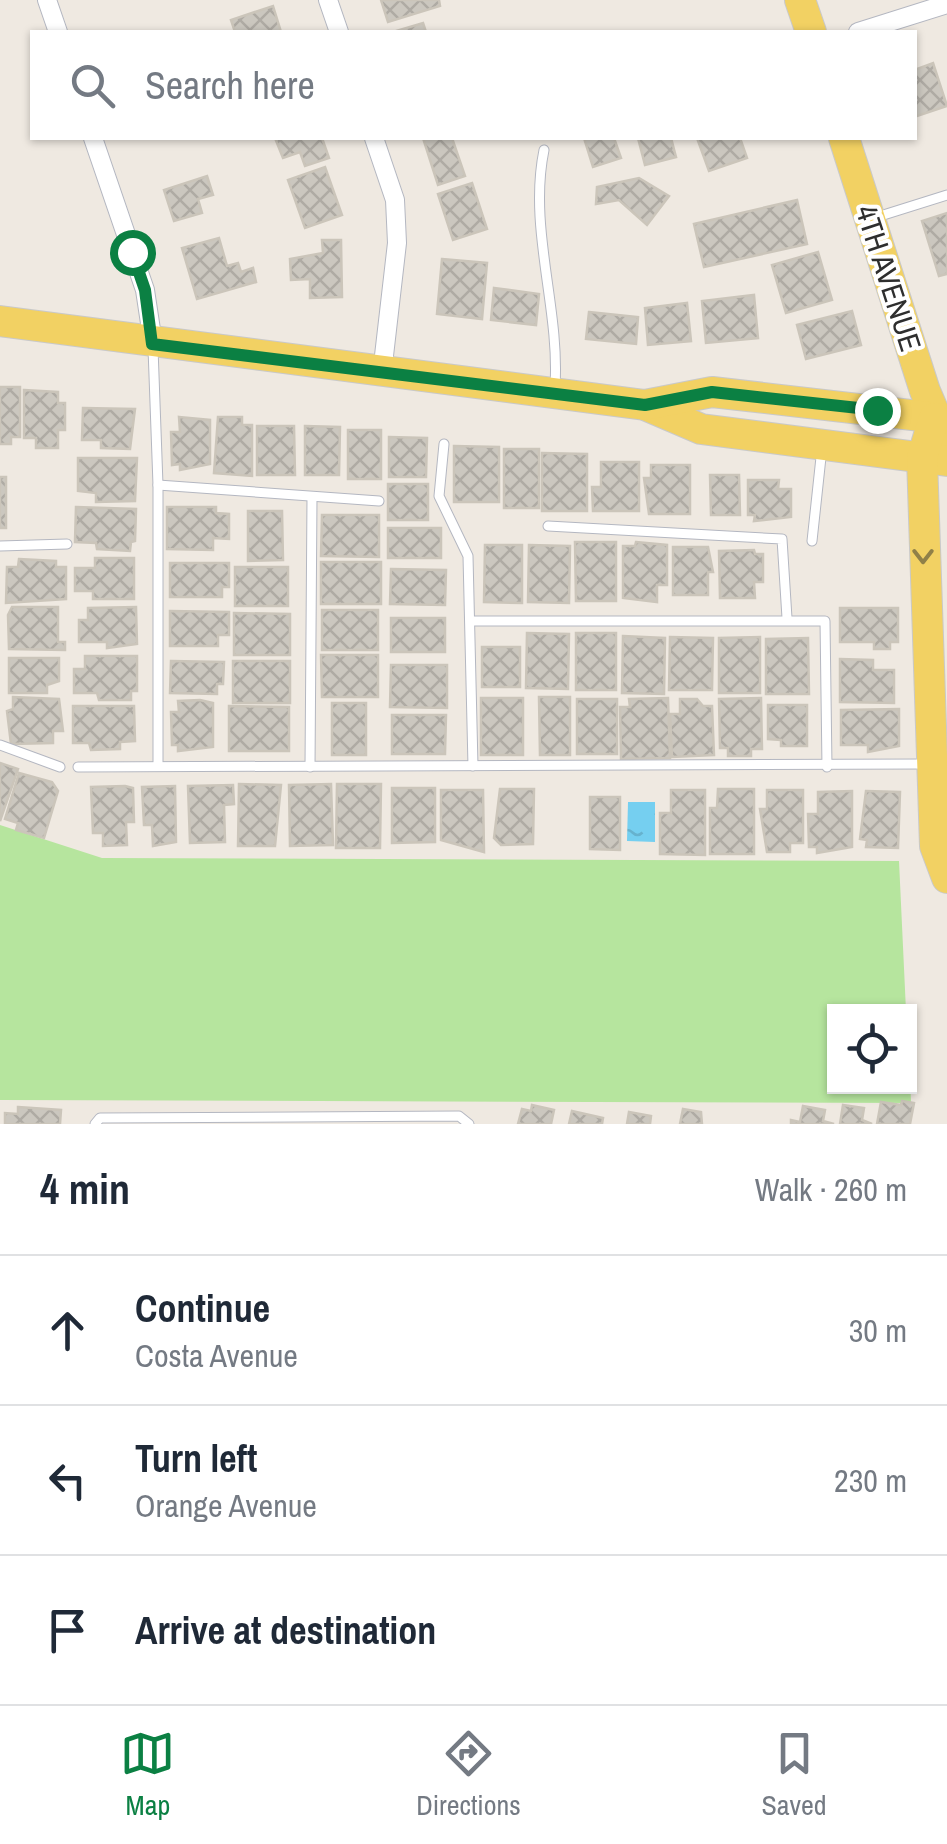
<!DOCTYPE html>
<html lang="en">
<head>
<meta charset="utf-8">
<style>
  body { margin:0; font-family:"Archivo Narrow",sans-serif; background:#f6f6f7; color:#1f2937 }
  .controls { position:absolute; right:30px; bottom:30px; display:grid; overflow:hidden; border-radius:0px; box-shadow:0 2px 8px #0004 }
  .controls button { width:90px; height:90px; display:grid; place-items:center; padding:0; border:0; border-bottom:2px solid #e0e1e3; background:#fff; color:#1f2937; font:50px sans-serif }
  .stop { position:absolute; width:30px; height:30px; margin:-22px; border:8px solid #0b8043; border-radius:50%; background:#fff }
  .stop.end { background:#0b8043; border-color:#fff; box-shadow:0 2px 10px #0008 }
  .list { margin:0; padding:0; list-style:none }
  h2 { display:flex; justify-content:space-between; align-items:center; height:130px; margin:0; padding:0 40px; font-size:42px }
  h2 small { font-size:32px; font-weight:400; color:#747a83 }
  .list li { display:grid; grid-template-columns:65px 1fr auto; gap:30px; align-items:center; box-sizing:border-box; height:150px; padding:0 40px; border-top:2px solid #e0e1e3 }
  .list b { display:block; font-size:38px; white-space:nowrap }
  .list p { margin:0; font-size:32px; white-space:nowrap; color:#747a83 }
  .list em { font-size:32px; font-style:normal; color:#747a83 }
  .icon { flex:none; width:55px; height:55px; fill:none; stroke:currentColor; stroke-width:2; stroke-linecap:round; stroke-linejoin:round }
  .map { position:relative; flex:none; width:947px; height:1124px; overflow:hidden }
  .search { position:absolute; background:#fff; box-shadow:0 2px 8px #0004; left:30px; right:30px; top:30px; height:110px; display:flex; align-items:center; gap:25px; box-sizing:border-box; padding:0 35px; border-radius:0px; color:#747a83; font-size:38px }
  .sheet { height:580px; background:#fff }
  nav { display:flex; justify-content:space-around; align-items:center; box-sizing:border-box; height:140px; border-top:2px solid #e0e1e3; background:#fff; font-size:28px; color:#747a83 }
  nav a { display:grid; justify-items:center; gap:5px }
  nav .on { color:#0b8043 }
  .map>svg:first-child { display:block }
</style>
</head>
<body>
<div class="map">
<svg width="947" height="1124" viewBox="0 0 947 1124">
  <defs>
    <pattern id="water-ripples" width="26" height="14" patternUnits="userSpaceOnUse" patternTransform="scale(2.5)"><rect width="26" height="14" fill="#75cff0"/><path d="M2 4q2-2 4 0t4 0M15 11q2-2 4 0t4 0" fill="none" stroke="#66b2ce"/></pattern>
    <pattern id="building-cross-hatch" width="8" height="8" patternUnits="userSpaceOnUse" patternTransform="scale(2.5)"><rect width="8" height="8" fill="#cbc7bf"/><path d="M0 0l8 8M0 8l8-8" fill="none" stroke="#afaba4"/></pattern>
  </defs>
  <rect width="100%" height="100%" fill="#efe9e1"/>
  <polygon fill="#b6e59e" points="0,825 102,858 899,861 906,1011 834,1012 834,1086 910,1086 910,1071 911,1103 0,1100"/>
  <polygon fill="url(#water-ripples)" points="628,802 655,802 655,842 627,841"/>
  <g fill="url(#building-cross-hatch)" stroke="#cbc5ba" stroke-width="2.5">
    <polygon points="381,0 439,0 440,6 388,22"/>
    <polygon points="273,6 281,32 235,32 231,20"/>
    <polygon points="423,23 426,32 393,32"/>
    <polygon points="933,63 947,106 914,117 914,70"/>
    <polygon points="275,138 322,138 329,158 305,166 300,152 283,158"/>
    <polygon points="423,138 452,138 465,176 438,185"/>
    <polygon points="584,138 614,138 621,158 593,167"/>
    <polygon points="638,138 671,138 676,157 645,165"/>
    <polygon points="697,138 740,138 747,158 709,171"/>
    <polygon points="325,167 342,215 305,228 288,180"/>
    <polygon points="207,176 213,195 198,199 202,213 174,221 164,190"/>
    <polygon points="639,178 669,196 647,225 619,200 596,204 597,187"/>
    <polygon points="472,183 487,229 453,240 438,194"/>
    <polygon points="797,200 807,244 704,267 694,224"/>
    <polygon points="947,213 947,274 939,276 922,221"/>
    <polygon points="219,238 227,266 238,263 241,272 253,268 256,282 197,299 182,248"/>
    <polygon points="322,240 341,240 342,297 310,298 310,279 291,280 290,259 323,253"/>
    <polygon points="818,252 832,300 786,313 772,265"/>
    <polygon points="442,259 487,263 482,319 437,314"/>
    <polygon points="494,288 539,294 536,325 491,320"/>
    <polygon points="754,295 758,338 706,343 702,301"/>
    <polygon points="687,303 691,341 648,345 645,308"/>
    <polygon points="852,311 861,345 806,359 797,325"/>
    <polygon points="589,312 638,317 636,344 586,339"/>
    <polygon points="0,387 20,387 20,437 11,437 11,444 0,444"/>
    <polygon points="24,390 58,392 58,403 65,403 65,430 58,430 58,448 36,448 36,438 24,438"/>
    <polygon points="83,408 135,409 130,449 101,448 101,440 82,440"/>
    <polygon points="179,417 210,420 210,464 180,470 180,464 172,465 171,432 180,432"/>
    <polygon points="218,417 242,417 242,425 252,425 252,476 214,473"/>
    <polygon points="257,426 294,426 295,475 257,475"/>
    <polygon points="305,426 340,427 339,475 305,475"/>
    <rect x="348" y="430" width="33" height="49"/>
    <polygon points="389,437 427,438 426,477 389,477"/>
    <polygon points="454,446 499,447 499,502 454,502"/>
    <rect x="504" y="449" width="35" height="59"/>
    <polygon points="542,453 587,454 587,511 542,511"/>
    <polygon points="78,458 137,458 135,501 96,502 96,493 78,491"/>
    <polygon points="601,462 639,462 639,511 593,511 592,487 601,487"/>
    <polygon points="651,465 690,465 690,514 649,514 644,478 651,478"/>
    <polygon points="710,475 739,475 740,515 711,515"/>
    <rect x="0" y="477" width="6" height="51"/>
    <polygon points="748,480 779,480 778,489 791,489 791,517 754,521 755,515 748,515"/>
    <rect x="388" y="484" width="40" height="36"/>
    <polygon points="76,507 136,509 135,541 131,542 130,551 97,549 96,543 75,542"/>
    <polygon points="167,507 216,507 216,513 229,514 229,539 213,538 213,550 167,549"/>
    <polygon points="248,511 282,511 283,560 248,561"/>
    <polygon points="322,515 379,515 379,557 321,556"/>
    <rect x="388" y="528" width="53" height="30"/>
    <polygon points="575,542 616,542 616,601 576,601"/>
    <polygon points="636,542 667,545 667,585 657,585 657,602 623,598 623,546 635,546"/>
    <polygon points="485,545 522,545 522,603 484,602"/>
    <polygon points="529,545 570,546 569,603 528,602"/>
    <polygon points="673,547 708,547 713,572 708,572 708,595 673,595"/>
    <polygon points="754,550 755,554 763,554 763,582 754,582 755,598 720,598 719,551"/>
    <polygon points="95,558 134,558 134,599 93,599 93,591 75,591 75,568 95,568"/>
    <polygon points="19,559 56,561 56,567 66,567 66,599 6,603 7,567 18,567"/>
    <rect x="321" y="562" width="60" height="42"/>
    <polygon points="170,563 229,563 229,587 222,587 222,597 170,597"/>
    <rect x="235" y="567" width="53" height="39"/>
    <polygon points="391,569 446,570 445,605 390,604"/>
    <polygon points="12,607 58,607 58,642 65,642 65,650 9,649 8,615"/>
    <polygon points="136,607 137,644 107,648 107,642 79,642 79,620 88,620 88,608"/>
    <polygon points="840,608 898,608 898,642 890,642 890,649 874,649 874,642 840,642"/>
    <rect x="322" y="610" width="56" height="40"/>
    <polygon points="170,611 229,612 229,635 218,635 218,646 170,646"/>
    <polygon points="234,613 290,614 290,655 234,655"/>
    <rect x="391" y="618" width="54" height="34"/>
    <polygon points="527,633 569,634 568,689 526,688"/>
    <rect x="576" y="633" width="40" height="57"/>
    <polygon points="623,636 665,638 664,694 622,693"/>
    <polygon points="670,637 713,638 712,690 669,690"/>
    <polygon points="760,637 760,693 719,693 719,638"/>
    <polygon points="808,638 809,694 766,694 766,639"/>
    <rect x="482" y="647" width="38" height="40"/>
    <polygon points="321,655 378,655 378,697 322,697"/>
    <polygon points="85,656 137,656 137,691 131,691 131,700 99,700 97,693 74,693 74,669 85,669"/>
    <polygon points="9,658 59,658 59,681 47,685 47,693 9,693"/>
    <polygon points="840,659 873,660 873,670 894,670 894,703 840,702"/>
    <polygon points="171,661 224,662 223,684 217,684 217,694 170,693"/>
    <rect x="233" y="661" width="57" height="42"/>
    <polygon points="391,665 447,665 447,708 390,707"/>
    <polygon points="13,697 59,699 63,731 53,731 53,743 11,744 7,711 13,709"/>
    <polygon points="539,697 570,697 570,755 540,755"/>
    <rect x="481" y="698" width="42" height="57"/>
    <polygon points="668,698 670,758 621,759 620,707 630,707 629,699"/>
    <polygon points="761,698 762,749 751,749 751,756 728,756 728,748 720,748 719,699"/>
    <rect x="577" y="699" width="40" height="55"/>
    <polygon points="680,699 697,699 703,706 712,706 714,755 672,757 670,714 680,714"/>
    <polygon points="200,700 213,703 213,747 178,751 178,745 172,745 171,712 179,712 178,701"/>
    <rect x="332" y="703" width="34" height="52"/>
    <polygon points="768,705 807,705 807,746 781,746 781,740 768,739"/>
    <polygon points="73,706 134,706 135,741 120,742 120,749 91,750 89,743 73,743"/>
    <polygon points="229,706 289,707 289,751 229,751"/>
    <polygon points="899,709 899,746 868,752 868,745 841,745 841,710"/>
    <polygon points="392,715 446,715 445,754 392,754"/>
    <polygon points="0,763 18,769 0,821"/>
    <polygon points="19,773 52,782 58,791 44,838 16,830 18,823 5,819"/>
    <polygon points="239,784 281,785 275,846 238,846"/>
    <polygon points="331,784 333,845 290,846 289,785"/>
    <polygon points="337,784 381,784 380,848 336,848"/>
    <polygon points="233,785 234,804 224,805 225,842 190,843 188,786"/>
    <polygon points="125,786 133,788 134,822 126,822 127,845 103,846 103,833 93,833 91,787"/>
    <polygon points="175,786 176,842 153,846 152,825 144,825 142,787"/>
    <polygon points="392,788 435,788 435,842 392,843"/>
    <polygon points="500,789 534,789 533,844 501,845 494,838"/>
    <polygon points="718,789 754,789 754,854 710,854 710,808 717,808"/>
    <polygon points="441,790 483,790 484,852 441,840"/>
    <polygon points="671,790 705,790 705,855 660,854 660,813 671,813"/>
    <polygon points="767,790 803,790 803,843 790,843 790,852 767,852 760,809 767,809"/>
    <polygon points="852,791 852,847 817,853 817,847 809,847 808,814 818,814 818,792"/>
    <polygon points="866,791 900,792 898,848 866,847 867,840 860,839"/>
    <polygon points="590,797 620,797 620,850 590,849"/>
    <polygon points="902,1101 914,1103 910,1124 877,1124 881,1102 901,1105"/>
    <polygon points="532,1105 554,1110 551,1124 518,1124 522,1109 531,1111"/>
    <polygon points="843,1105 864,1108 862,1120 872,1124 840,1124"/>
    <polygon points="803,1106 825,1110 823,1121 834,1124 791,1124 791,1120 800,1122"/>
    <polygon points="18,1107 61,1110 60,1124 5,1124 5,1113 18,1114"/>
    <polygon points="683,1109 701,1112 702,1124 680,1124"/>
    <polygon points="572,1111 603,1118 602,1124 569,1124"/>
    <polygon points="629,1112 651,1116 650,1124 627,1124"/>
  </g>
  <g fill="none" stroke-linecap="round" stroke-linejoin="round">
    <defs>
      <g id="lane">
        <path d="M 544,150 C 528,228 560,308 555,386"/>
        <polyline points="877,217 947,195"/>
        <polyline points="153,348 158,485 158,766"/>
        <polyline points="444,444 439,496 468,556 473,766"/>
        <polyline points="158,485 379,501"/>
        <polyline points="548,526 782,539 787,618"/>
        <polyline points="812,541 822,448"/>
        <polyline points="0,546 67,544"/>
        <polyline points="473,621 825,621 827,767"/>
        <polyline points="0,745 60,767"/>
        <polyline points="78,767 926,764"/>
        <polyline points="310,767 312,498"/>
        <polyline points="95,1124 100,1118 459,1116 469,1124"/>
      </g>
      <g id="street">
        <polyline points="47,0 58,32"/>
        <polyline points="328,0 339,32"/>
        <polyline points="858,32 947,4"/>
        <polyline points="93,138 145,290 153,343"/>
        <polyline points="374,138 395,200 397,243 382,373"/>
      </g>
      <g id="primary">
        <polyline points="800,0 811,32"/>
        <polyline points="844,138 925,391 943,433"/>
        <polyline points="0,321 645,405 701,429 947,461"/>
        <polyline points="645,405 712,392 947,419"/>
        <polyline points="934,418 922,458 935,846 947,878"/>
      </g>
    </defs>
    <use href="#lane" stroke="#b4b7c1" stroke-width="11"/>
    <use href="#street" stroke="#b4b7c1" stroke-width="20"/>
    <use href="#primary" stroke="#c9c9c9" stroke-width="32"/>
    <use href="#lane" stroke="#fff" stroke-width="9"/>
    <use href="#street" stroke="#fff" stroke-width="18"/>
    <use href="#primary" stroke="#f2d163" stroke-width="30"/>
  </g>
  <defs><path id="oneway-chevron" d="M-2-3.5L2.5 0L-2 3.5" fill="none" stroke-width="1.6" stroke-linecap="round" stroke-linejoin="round" transform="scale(2.5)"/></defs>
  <use stroke="#908048" href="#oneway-chevron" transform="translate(923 556) rotate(90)"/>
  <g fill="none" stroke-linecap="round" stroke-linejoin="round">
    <polyline stroke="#0b8043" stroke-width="12" points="132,252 145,290 152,344 645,405 712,392 877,410"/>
  </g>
  <g text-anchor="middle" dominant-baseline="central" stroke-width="8" stroke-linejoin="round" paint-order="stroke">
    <g font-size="30" fill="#2e2e2e" stroke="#fff">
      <text transform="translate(889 278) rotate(72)">4TH AVENUE</text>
    </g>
  </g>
</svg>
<div class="controls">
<button><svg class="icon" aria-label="locate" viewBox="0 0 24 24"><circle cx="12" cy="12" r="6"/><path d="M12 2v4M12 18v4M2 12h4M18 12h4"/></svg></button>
</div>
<div class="stop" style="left:132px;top:252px"></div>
<div class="stop end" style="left:877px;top:410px"></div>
<div class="search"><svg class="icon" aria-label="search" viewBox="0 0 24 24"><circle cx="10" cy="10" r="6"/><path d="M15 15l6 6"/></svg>Search here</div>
</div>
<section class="sheet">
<h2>4 min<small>Walk · 260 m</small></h2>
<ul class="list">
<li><svg class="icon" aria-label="ahead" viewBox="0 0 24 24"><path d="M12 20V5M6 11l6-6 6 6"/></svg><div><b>Continue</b><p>Costa Avenue</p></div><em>30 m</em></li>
<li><svg class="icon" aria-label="left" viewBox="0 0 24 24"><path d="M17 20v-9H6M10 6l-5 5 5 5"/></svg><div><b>Turn left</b><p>Orange Avenue</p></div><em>230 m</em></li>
<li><svg class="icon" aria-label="arrive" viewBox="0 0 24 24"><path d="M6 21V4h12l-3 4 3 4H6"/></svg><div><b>Arrive at destination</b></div></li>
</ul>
</section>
<nav>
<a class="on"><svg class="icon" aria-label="map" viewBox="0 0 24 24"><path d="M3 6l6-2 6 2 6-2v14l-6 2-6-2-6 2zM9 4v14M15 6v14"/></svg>Map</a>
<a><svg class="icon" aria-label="directions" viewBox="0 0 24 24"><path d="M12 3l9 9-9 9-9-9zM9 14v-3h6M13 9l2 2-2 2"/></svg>Directions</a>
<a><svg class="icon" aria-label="saved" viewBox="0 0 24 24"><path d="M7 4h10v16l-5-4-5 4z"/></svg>Saved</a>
</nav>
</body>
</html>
